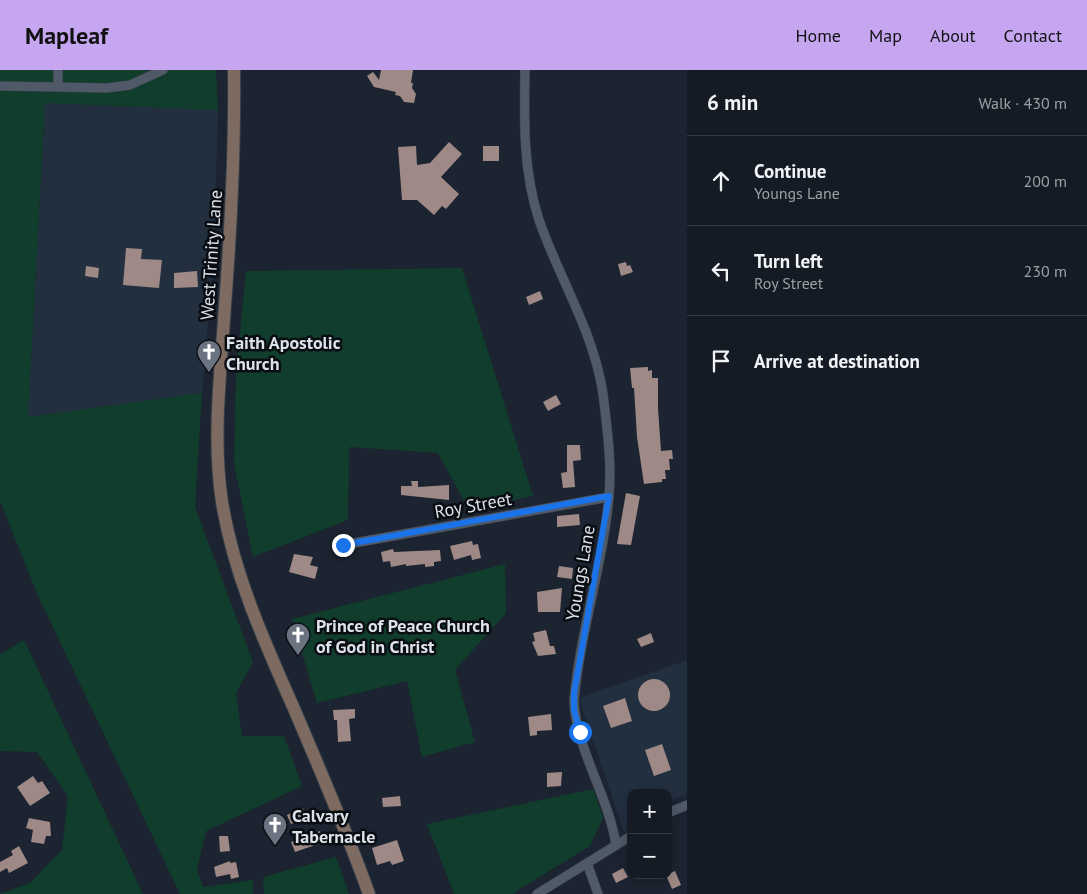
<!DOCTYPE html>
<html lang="en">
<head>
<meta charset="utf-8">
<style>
  body { margin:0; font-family:"PT Sans",sans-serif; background:#212831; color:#f1f3f6 }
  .controls { position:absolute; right:15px; bottom:15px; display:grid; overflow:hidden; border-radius:10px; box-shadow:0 2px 12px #0003 }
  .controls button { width:45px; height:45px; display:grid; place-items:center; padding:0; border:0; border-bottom:1px solid #333941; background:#141b24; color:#f1f3f6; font:25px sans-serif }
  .stop { position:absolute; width:15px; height:15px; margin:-11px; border:4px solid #1a73e8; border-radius:50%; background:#fff }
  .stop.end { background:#1a73e8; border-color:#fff; box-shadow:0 1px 5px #0008 }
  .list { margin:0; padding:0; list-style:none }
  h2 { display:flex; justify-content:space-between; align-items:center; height:65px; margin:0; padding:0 20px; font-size:21px }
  h2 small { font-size:16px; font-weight:400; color:#9da1a6 }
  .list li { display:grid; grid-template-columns:32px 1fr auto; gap:15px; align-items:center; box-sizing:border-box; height:90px; padding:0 20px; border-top:1px solid #333941 }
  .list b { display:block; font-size:19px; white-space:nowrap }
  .list p { margin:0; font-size:16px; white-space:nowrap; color:#9da1a6 }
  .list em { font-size:16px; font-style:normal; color:#9da1a6 }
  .icon { flex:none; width:28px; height:28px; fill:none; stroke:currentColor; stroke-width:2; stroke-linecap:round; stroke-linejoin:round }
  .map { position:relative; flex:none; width:687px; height:824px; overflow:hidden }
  header { display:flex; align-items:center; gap:30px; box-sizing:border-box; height:70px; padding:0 25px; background:#c6a6f0; color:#111 }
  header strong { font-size:24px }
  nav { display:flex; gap:28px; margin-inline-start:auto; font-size:18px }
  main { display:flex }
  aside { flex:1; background:#141b24 }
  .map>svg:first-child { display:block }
</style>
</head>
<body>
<header>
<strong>Mapleaf</strong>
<nav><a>Home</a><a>Map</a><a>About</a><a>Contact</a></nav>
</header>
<main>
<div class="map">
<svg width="687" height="824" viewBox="0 0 687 824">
  <rect width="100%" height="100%" fill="#1b2430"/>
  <g fill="#222f3f">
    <polygon points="45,33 218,40 214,183 202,323 28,347"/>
    <polygon points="687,590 687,724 668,732 668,723 631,723 631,757 624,762 579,628"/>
  </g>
  <g fill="#113d2c">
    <polygon points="0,0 216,0 218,40 45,33 28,347 202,323 195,437 253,592 236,623 242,666 284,666 302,716 206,761 197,800 203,817 253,810 253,824 180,824 39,528 0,431"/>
    <polygon points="462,198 533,426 469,440 438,383 349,377 348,450 253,487 234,394 236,305 246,201"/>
    <polygon points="505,494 506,543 455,600 475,672 422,687 407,611 317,633 292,549"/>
    <polygon points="24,570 143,824 0,824 30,813 62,780 68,726 37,682 0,681 0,585"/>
    <polygon points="593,719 603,748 590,776 512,824 454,824 427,754"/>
    <polygon points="336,787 349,824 264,824 263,807"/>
  </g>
  <g fill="#9e8986">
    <polygon points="381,0 413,0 411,13 413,13 412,18 416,24 414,33 404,32 400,26 395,25 396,22 374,17 367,6 373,2 379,10"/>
    <polygon points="449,72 462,84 441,107 459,124 446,139 442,136 434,145 417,130 402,130 398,77 416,76 417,95 430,93"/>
    <rect x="483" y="76" width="16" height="15"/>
    <polygon points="126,178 142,179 141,189 162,190 159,218 123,215"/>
    <polygon points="626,192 627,196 630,195 633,202 621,206 618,194"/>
    <polygon points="86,196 99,198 98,208 85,206"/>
    <polygon points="197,201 198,217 174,218 174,203"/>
    <polygon points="540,221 543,229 529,235 526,227"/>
    <polygon points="648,297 648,301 652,300 652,308 658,308 658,338 661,381 672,380 673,389 669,389 670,400 665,400 666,409 662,409 662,412 644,414 637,367 634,318 632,318 630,298"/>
    <polygon points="556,325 561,334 548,341 543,332"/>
    <polygon points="567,375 580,375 581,390 573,391 575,417 563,418 561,403 567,402"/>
    <polygon points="411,411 418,411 418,417 449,415 449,430 401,425 401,416 412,416"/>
    <polygon points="626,423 640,426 631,475 617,474"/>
    <polygon points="579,444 580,455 557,457 557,446"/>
    <polygon points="472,471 473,475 478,474 481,488 472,490 471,485 454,490 450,476"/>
    <polygon points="393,479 394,482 440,480 441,491 434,492 434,496 425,497 425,494 406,496 406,494 391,497 390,491 383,492 381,482"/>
    <polygon points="294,484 313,487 310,495 318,497 315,509 289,502"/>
    <polygon points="559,496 573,498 572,509 557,507"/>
    <polygon points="562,518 560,542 538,542 537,522"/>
    <polygon points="546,560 550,576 554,576 556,584 538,586 532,572 535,571 533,563"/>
    <polygon points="651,563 654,572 641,577 637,569"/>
    <circle cx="654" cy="625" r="16"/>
    <polygon points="625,628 632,651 611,658 603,636"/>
    <polygon points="355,639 355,648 349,649 351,671 338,672 337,650 334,650 333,640"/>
    <polygon points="551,644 552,660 537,661 537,665 530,666 528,647"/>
    <polygon points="662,674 671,700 654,706 645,680"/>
    <polygon points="562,702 561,716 547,717 547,703"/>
    <polygon points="33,706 38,713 42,711 50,723 30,736 17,717"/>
    <polygon points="400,726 401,736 383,737 382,728"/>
    <polygon points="303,738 307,747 291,754 287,745"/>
    <polygon points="29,748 50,752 51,766 46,766 44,774 31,772 33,760 26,758"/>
    <polygon points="320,761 324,772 295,782 291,772"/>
    <polygon points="219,766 228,766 230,781 220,782"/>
    <polygon points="397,770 404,791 392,795 390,791 377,795 372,778"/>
    <polygon points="19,776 28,793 9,803 7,798 0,802 0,792 13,785 11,781"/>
    <polygon points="230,791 230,793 236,792 239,807 231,809 230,804 216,807 214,797"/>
    <polygon points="623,798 628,807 616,813 612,804"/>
    <polygon points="675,801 681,815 672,819 666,805"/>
  </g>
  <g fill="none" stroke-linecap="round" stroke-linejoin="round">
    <defs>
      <g id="street">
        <polyline points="58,0 58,17 107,18 130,15 163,0"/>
        <path d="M 525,0 C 524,51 523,101 539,150 C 559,208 594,262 603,324 C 607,358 612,392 609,426 C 603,495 580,562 574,631 C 576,679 609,727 616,775"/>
        <polyline points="0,16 58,17"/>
        <polyline points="343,475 609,427"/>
        <polyline points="668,743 687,735"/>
        <polyline points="587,793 598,824"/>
        <polyline points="537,824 631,766"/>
      </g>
      <path id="secondary" d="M 234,0 C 235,79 231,157 225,235 C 221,300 212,367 222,432 C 234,506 265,573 295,641 C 321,702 347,762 369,824"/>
    </defs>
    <use href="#street" stroke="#39404a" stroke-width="10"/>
    <use href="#secondary" stroke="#39404a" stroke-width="14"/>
    <use href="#street" stroke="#4f5967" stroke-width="9"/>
    <use href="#secondary" stroke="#7d6a60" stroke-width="12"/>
  </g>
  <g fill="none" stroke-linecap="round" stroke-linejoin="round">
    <polyline stroke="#1a73e8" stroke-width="6" points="343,475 609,426 574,623 574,640 580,662"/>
  </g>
  <defs>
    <symbol id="church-pin" viewBox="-11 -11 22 30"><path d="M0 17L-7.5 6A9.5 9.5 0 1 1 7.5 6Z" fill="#6b7280" stroke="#090d12"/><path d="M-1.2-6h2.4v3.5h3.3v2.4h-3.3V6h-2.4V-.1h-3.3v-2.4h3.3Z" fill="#fff"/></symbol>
  </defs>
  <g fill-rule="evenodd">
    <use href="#church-pin" x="195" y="268" width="28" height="38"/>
    <use href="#church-pin" x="284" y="551" width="28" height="38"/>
    <use href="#church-pin" x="261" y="741" width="28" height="38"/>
  </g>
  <g text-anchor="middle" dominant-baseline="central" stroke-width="5" stroke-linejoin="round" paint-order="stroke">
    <g font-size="18" fill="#dce2ea" stroke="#090d12">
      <text transform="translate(211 185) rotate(-86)">West Trinity Lane</text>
      <text transform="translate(473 435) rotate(-10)">Roy Street</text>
      <text transform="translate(580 503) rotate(-80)">Youngs Lane</text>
    </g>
    <g font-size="18" font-weight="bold" fill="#dce2ea" stroke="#090d12" text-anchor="start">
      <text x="226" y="272">Faith Apostolic<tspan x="226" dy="21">Church</tspan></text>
      <text x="316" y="555">Prince of Peace Church<tspan x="316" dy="21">of God in Christ</tspan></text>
      <text x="292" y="745">Calvary<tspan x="292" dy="21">Tabernacle</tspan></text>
    </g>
  </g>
</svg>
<div class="controls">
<button>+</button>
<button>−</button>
</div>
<div class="stop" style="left:580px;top:662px"></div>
<div class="stop end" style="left:343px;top:475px"></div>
</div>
<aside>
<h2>6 min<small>Walk · 430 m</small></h2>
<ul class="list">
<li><svg class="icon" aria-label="ahead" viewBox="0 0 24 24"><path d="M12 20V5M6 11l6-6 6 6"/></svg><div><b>Continue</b><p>Youngs Lane</p></div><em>200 m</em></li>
<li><svg class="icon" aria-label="left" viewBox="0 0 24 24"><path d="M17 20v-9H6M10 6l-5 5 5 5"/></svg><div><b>Turn left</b><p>Roy Street</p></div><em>230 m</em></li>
<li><svg class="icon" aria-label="arrive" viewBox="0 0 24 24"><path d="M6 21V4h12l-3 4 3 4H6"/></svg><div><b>Arrive at destination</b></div></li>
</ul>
</aside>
</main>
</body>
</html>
